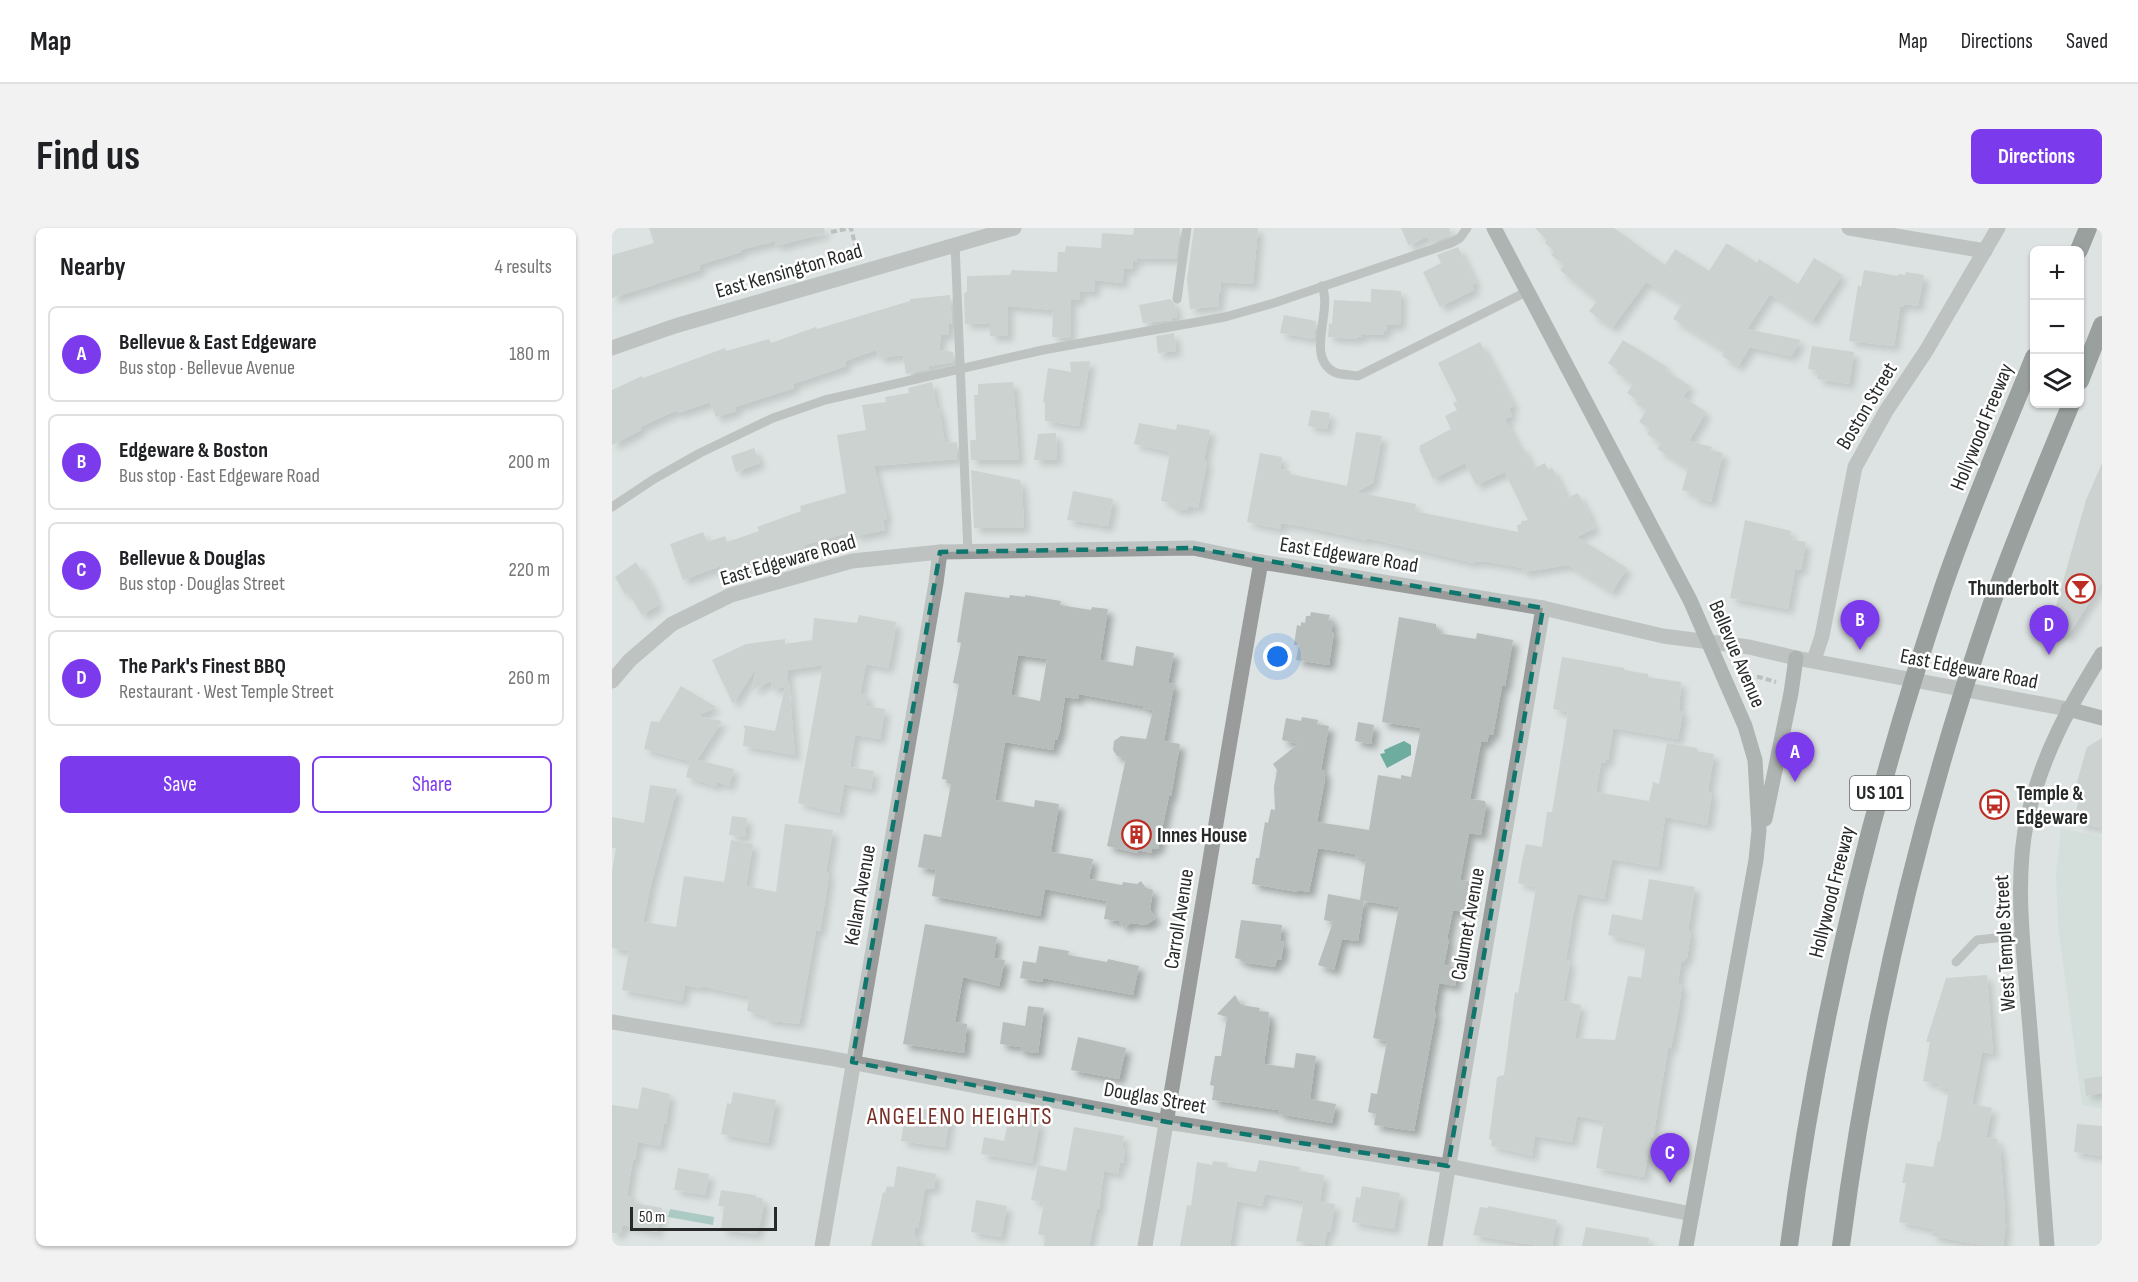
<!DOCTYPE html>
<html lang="en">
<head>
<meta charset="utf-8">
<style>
  body { margin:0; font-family:"Sofia Sans Condensed",sans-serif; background:#f2f2f2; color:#202124 }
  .controls { position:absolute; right:18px; top:18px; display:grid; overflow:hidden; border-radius:9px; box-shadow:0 2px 4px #0004 }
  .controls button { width:54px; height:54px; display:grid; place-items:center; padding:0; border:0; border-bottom:2px solid #e0e0e0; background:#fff; color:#202124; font:30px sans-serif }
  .scale { position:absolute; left:18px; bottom:15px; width:147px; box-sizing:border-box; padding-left:6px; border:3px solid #282a2a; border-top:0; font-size:16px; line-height:21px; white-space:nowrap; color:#282a2a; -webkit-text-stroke:4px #fff; paint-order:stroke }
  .you { position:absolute; left:666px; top:429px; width:21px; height:21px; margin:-15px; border:4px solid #fff; border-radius:50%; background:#1a73e8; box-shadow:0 0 0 9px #1a73e833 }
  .badge { display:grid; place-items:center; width:39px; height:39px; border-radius:50%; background:#7c3aed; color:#fff; font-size:20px; font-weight:700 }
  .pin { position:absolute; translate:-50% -50px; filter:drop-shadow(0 2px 3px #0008) }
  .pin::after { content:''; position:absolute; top:32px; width:21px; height:18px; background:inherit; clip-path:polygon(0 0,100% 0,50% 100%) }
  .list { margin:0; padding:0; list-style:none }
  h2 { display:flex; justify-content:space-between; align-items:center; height:78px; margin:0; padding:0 24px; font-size:26px }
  h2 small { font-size:20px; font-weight:400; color:#757577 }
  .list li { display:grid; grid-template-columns:39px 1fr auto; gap:18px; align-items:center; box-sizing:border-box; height:96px; margin:0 12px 12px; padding:0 12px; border:2px solid #e0e0e0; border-radius:9px }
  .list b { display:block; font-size:22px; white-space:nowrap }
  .list p { margin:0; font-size:20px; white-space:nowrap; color:#757577 }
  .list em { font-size:20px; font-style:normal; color:#757577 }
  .actions { display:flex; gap:12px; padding:18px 24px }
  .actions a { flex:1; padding:14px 0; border:2px solid #7c3aed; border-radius:9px; text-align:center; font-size:21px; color:#7c3aed }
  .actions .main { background:#7c3aed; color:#fff }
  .icon { flex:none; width:33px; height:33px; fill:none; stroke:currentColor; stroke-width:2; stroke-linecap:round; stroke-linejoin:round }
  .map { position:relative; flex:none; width:1490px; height:1018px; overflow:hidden; border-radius:9px }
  header { display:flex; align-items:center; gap:36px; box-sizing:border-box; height:84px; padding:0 30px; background:#fff; border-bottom:2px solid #e0e0e0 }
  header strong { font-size:28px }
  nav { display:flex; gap:33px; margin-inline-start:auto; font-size:21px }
  .intro { display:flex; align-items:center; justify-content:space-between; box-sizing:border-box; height:144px; padding:0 36px }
  h1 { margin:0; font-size:42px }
  .button { padding:15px 27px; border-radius:9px; background:#7c3aed; color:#fff; font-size:21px; font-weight:700 }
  main { display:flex; gap:36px; padding:0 36px }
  aside { flex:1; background:#fff; border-radius:9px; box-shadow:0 2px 4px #0004 }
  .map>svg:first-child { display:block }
</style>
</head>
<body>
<header>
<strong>Map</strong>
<nav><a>Map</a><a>Directions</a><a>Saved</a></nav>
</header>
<div class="intro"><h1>Find us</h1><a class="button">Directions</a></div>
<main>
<aside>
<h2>Nearby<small>4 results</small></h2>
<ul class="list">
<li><span class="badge">A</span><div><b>Bellevue &amp; East Edgeware</b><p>Bus stop · Bellevue Avenue</p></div><em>180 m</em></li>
<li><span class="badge">B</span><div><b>Edgeware &amp; Boston</b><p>Bus stop · East Edgeware Road</p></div><em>200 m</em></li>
<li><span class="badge">C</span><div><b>Bellevue &amp; Douglas</b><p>Bus stop · Douglas Street</p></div><em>220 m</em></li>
<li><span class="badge">D</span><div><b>The Park's Finest BBQ</b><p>Restaurant · West Temple Street</p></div><em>260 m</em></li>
</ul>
<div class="actions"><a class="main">Save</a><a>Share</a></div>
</aside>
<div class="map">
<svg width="1490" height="1018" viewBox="0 0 1490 1018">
  <defs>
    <filter id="shadow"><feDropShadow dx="5.5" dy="5.5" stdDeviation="3" flood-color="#0004"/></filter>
  </defs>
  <rect width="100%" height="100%" fill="#dde3e2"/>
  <polygon fill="#cbdad6" points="1449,600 1490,609 1490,881 1470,877 1446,698 1444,646"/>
  <g fill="#6dac9e">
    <polygon points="792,513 799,517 799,527 775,540 768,526 773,525 772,522"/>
    <polygon points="58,981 102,989 101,997 56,989"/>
  </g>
  <g fill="#b7bdbb" fill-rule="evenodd" filter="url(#shadow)">
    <polygon points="37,0 212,0 213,5 164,18 163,13 128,22 129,24 87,37 88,42 0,70 0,27 42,15"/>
    <polygon points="522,0 568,0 564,31 525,30 525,34 521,32 520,41 512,41 510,55 483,52 482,64 468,63 468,72 459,71 458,110 440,109 441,82 396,78 396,108 378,108 378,95 353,96 352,65 355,64 355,48 398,47 400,42 445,44 446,24 453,24 454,18 489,20 490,5 521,7"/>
    <polygon points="582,0 646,0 641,56 608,54 609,65 607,65 607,78 578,81 575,52"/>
    <polygon points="789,0 837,0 840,7 819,15 815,8 797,18"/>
    <polygon points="923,0 1002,0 1053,37 1063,21 1097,43 1114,16 1116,16 1145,35 1147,31 1186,56 1202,30 1230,47 1200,93 1158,66 1135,101 1189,112 1179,128 1138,119 1126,138 1110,128 1113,123 1061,91 1070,76 1034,54 1000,100 977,83 985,73 948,42 952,37 939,27 942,23 933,15 935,12"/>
    <polygon points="846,19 864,55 860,57 862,62 828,79 811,44 829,35 825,27"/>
    <polygon points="1252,42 1286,48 1286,46 1293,47 1294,44 1312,47 1306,78 1292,76 1291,79 1288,79 1282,118 1237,113 1246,57 1249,59"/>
    <polygon points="759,61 789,63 788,97 775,97 775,103 772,103 771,107 750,106 750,109 746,108 745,111 716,109 717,95 720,96 722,72 759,74"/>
    <polygon points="338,67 340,96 337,96 337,107 329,107 327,122 341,124 341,134 317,138 317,141 294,146 291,127 267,130 264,122 233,133 234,138 181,156 182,160 123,179 124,183 104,189 98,174 66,185 65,182 28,199 29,202 0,217 0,162 30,148 31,150 113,120 114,123 157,111 159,115 204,99 205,101 298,73 298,71"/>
    <polygon points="558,71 563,77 565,89 560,90 560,92 531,95 527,77"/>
    <polygon points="672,87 704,93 702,111 668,105"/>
    <polygon points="562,105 564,123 546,125 544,108"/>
    <polygon points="1011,112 1055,139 1053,142 1078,158 1071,169 1094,184 1077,213 1100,219 1099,222 1111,225 1099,274 1081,269 1082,265 1070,262 1076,240 1045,221 1049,215 1035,206 1038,201 1027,194 1034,182 1024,176 1026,172 1015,165 1021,156 1005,145 1006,142 996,135"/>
    <polygon points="868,114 902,178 897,180 900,188 893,191 907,220 910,218 921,241 933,235 936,242 940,240 955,270 966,265 978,288 977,289 983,300 965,309 1015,340 1000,364 956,337 911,344 910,340 877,334 863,333 862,335 755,310 755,312 689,298 669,295 669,301 635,294 648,225 670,229 668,241 678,243 678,246 735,258 744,204 770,208 761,255 744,264 804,276 802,283 906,304 905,297 909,296 909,293 916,292 893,244 864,257 853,235 821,251 807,221 809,220 807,218 839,201 833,188 845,182 841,175 845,173 826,135"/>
    <polygon points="1200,118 1242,124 1237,156 1205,151 1207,143 1196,141"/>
    <polygon points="478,133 467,198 433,193 433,175 431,174 436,140 459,144 458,134"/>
    <polygon points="320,154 325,181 327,180 333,215 345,214 345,231 262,238 275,291 271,292 273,302 244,308 242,303 192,317 193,321 123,343 122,340 110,343 108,338 71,352 58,316 91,304 95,314 113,308 115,314 147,303 145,299 189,283 188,278 234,265 225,207 254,202 250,177 274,174 273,169 297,165 296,160"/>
    <polygon points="401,154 407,232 359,232 358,212 364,212 362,167 366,167 366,156"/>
    <polygon points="699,182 718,185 715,201 696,198"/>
    <polygon points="527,195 564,202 565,196 598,202 592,233 595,233 586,280 576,278 575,282 559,280 560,275 549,273 558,224 522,216"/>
    <polygon points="444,205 445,232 422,232 426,206"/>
    <polygon points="142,220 148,235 124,244 119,228"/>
    <polygon points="1490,235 1490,354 1455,409 1438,399 1474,272"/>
    <polygon points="359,242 408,252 408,256 410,256 412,300 362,300"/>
    <polygon points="461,263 501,271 496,298 487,298 485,296 455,292"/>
    <polygon points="1133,292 1179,303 1177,311 1194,314 1189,342 1183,341 1176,381 1118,370"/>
    <polygon points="24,334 41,362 40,363 46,377 30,387 16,364 13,366 3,349"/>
    <path d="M 353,364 L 397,370 L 398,367 L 413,369 L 413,367 L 449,373 L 448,377 L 479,382 L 480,379 L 496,381 L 488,432 L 521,438 L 524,418 L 562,425 L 556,455 L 562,456 L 552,513 L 568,516 L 559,568 L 557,568 L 546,621 L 540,620 L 539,625 L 526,622 L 525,625 L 495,618 L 514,530 L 505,528 L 501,522 L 502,513 L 509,508 L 534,511 L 541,482 L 531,480 L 531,478 L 467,466 L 466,471 L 453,469 L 448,502 L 445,512 L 443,511 L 441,522 L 393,514 L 383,572 L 422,579 L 423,572 L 447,576 L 439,624 L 481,631 L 477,651 L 510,657 L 511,654 L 525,656 L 529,653 L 534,660 L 541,662 L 538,682 L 544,690 L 534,697 L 519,695 L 512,700 L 507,693 L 492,691 L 495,673 L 433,661 L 428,688 L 320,668 L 324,642 L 306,639 L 312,606 L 329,609 L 339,556 L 334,555 L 335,552 L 330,551 L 347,456 L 341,455 L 349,415 L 345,414 ZM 406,427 L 435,431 L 428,473 L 399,467 Z"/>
    <polygon points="699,384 718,387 716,392 721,393 719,404 722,404 717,437 684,432 687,417 682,417 685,397 689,398 689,394 693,395 694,388 698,388"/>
    <polygon points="247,387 284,394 282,411 276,440 254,436 248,466 256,467 254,478 273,481 268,511 243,507 238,539 262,543 259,561 232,556 227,585 186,575 211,437 176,442 176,448 174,448 177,456 183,527 131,518 133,501 131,497 163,503 173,459 160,461 159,453 140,462 144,440 121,476 100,432 134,416 173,411 173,416 200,412 202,390 245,395"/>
    <polygon points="787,389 824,396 824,399 826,400 825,405 864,411 865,405 901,412 893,458 890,458 881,507 877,506 875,514 869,514 858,571 873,573 874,577 869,607 857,605 848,652 861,654 856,685 841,682 835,711 837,711 832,737 846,740 843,758 827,755 822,784 824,785 802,903 762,897 764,886 756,884 759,865 765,866 775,813 761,810 787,679 752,673 746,713 730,711 722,742 706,737 721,694 712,692 716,666 748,672 754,631 743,629 744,626 706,620 697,664 686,662 686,664 640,656 644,630 647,630 653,594 656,595 659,581 663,582 662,559 665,542 661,536 686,516 670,512 674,490 689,493 690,489 706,492 705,496 717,498 709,542 713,543 712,550 713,551 705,594 757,602 766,547 789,551 789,547 799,549 809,500 770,494"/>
    <polygon points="950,429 1012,440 1012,442 1036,446 1036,449 1069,454 1067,483 1071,483 1066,511 1001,500 996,532 994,532 994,535 989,534 984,564 1037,573 1041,554 1047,556 1055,515 1085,520 1085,523 1102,526 1096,564 1100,565 1095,597 1053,589 1046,639 1000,631 992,671 966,666 961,688 954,732 958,733 951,773 969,777 963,810 1003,812 1016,748 1029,750 1034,716 996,707 1000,686 1030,692 1037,651 1083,659 1076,703 1079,704 1075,730 1069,735 1066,756 1070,757 1067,779 1059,820 1056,820 1041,910 1039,910 1032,949 984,940 992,893 965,888 960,914 923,908 920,928 879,918 880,912 877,911 885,849 892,847 903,764 906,765 924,659 906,655 910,633 914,616 930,619 935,584 940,584 951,517 956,484 941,481"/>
    <polygon points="69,458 104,479 86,488 110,493 85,532 122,541 117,558 105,554 104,558 74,549 78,533 32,521 39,493 47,494"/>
    <polygon points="746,494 762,497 759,516 743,513"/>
    <polygon points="1490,510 1490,600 1466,595 1466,591 1463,590 1469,558 1464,557 1475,519"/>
    <polygon points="38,557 65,561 39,656 31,694 64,699 72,648 112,654 119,612 141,616 134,658 164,664 173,596 221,602 214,644 217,645 213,673 208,703 204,703 187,796 153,792 154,788 135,783 137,769 135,768 89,758 89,760 73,757 70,773 10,762 17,723 0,720 0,643 4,620 0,620 0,589 32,595"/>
    <polygon points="120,588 135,590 133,609 117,607"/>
    <polygon points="629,692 670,697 668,713 672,714 669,732 665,731 663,739 630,734 630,732 623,730"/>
    <polygon points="313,696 385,709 382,730 393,732 387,758 351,749 343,794 355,796 352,825 291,816"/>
    <polygon points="427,718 457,723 456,727 495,734 496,731 527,738 521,767 431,750 430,754 408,750 411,733 424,735"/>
    <polygon points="1375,747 1381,826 1370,824 1360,876 1380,880 1374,909 1386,911 1385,918 1388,919 1393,985 1392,995 1394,995 1391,1018 1375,1018 1320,1008 1321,1001 1287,994 1294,955 1290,955 1294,935 1321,939 1326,913 1328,914 1337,861 1325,859 1325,856 1311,853 1318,814 1314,814 1334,750"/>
    <polygon points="623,767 629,777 648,780 647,783 657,784 656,791 658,791 652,836 682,840 684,825 704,828 698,871 724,876 720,895 668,886 666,882 600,872 602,858 598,857 603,828 609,828 615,789 605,786"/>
    <polygon points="416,778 432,780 426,825 408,823 408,819 388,816 391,794 413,798"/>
    <polygon points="466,809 514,820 507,851 459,842"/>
    <polygon points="1490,848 1490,865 1474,868 1472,851"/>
    <polygon points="30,859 58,866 54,896 52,896 48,918 26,914 23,932 21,931 15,968 23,970 22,975 50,980 45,1004 10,997 9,1005 0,1005 0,877 26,881"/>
    <polygon points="121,864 164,872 156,915 109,906 115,875 119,876"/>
    <polygon points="301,879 338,886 333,919 289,913 294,881 301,882"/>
    <polygon points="397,888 428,894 420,935 369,926 372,909 392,913"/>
    <polygon points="1465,896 1490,898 1490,928 1462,924"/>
    <polygon points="462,899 512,908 510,919 513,920 511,935 508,934 506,946 492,943 487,981 485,981 477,1018 432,1018 433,1008 426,1006 432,974 419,972 426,937 454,943"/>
    <polygon points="647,932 688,939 687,943 712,947 708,974 723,976 718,1004 715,1003 712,1018 684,1013 692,973 653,966 650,978 625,973 618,1018 568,1018 575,977 579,978 585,934 600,937 601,933 616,935 615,939 644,944"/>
    <polygon points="285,938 324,946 322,961 313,960 306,1000 303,1000 302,1009 306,1010 305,1018 259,1018 271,964 273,965 275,958 282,959"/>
    <polygon points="66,940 97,946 93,967 62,962"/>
    <polygon points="750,958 788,965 782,1001 740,994 744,969 748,970"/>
    <polygon points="109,962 143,967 145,970 150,970 150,973 152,974 149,992 144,1006 109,1002 112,978 106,978"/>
    <polygon points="364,972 395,978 389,1009 359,1004"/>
    <polygon points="876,978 945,992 940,1018 927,1018 861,1007 868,979 876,980"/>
    <polygon points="974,999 1037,1010 1036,1018 970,1018"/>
  </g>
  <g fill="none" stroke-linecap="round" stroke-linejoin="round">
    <g stroke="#939797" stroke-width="4" stroke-dasharray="6 3" stroke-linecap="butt">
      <polyline points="219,4 239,0 245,24"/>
      <polyline points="1136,450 1147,449 1164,454"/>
    </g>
    <g stroke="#999c9b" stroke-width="9">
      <polyline points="343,16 356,325"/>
      <path d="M 710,58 C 721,84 693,128 722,144 C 729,147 739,147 746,148 L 916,63"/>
      <polyline points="565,71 575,0"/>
      <polyline points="0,279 42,251 88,225 161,190 213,172 431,122 613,89 662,75 839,15 848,10 855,0"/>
      <polyline points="1344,734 1365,712 1411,707"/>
    </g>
    <g stroke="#999c9b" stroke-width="15">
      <polyline points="1237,0 1373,23"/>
      <polyline points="0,120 63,98 402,0"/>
      <polyline points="1202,432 1210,408 1243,239 1274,183 1314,123 1386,0"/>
      <polyline points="0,453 18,432 60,396 119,367 240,333 328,324 581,320 649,334 931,380 1051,408 1137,419 1184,430 1456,481"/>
      <polyline points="0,794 217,830 555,894 836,938 1080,986"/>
      <polyline points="210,1018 324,355 328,324"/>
      <path d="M 533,1018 C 573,790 608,562 649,334"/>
      <polyline points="823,1018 931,380"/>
    </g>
    <g stroke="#777a79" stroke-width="15">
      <polyline points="882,0 1078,372 1133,498 1143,532 1147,602 1144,632 1074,1018"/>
      <polyline points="1456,481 1490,490"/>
      <polyline points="1153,591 1179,465 1184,430"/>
      <path d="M 1435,1018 C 1429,938 1423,857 1416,777 C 1411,715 1402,649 1416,587 C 1432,523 1456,481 1490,426"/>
    </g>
    <g stroke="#494e4d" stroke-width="18">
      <polyline points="1467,22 1476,0"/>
      <polyline points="1468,153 1490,97"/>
      <path d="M 1177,1018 C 1206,794 1258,577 1330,363 C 1357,283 1391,206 1422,129"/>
      <path d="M 1229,1018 C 1257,800 1308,586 1379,378 C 1403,310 1431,243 1459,176"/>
    </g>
  </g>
  <path d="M0 0H1490V1018H0ZM 581,320 L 931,380 L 836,938 L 555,894 L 240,834 L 328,324 Z" fill="#dde3e2" fill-opacity=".55" fill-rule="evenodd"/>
  <path fill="none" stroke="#0f766e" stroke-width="4.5" stroke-dasharray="12 8" stroke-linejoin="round" d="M 581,320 L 931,380 L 836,938 L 555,894 L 240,834 L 328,324 Z"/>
  <defs>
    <symbol id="bar-ring" viewBox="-11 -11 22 22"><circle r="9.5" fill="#fff" stroke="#bc2e24" stroke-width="1.5"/><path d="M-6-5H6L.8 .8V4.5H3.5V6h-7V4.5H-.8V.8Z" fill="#bc2e24"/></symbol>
    <symbol id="bus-ring" viewBox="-11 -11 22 22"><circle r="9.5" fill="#fff" stroke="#bc2e24" stroke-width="1.5"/><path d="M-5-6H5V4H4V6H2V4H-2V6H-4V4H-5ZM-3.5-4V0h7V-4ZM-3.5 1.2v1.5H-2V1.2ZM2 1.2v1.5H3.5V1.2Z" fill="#bc2e24"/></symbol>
    <symbol id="building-ring" viewBox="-11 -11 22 22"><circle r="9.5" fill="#fff" stroke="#bc2e24" stroke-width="1.5"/><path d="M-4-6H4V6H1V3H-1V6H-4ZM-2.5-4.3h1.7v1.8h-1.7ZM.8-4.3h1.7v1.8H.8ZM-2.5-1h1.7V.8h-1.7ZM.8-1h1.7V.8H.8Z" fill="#bc2e24"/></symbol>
  </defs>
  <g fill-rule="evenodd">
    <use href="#bar-ring" x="1452" y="344" width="33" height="33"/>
    <use href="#bus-ring" x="1366" y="560" width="33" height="33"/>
    <use href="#building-ring" x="508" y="590" width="33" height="33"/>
  </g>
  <g text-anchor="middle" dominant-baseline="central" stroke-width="5" stroke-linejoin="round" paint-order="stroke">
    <rect fill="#fff" stroke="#686a6a" stroke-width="1.5" x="1238" y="548" width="60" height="34" rx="4.5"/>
    <g font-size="20" font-weight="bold" fill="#282a2a">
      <text x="1268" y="565">US 101</text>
    </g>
    <g font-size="21" fill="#282a2a" stroke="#fff">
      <text transform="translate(177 43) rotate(-16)">East Kensington Road</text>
      <text transform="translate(1255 178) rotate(-59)">Boston Street</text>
      <text transform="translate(1370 199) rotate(-68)">Hollywood Freeway</text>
      <text transform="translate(737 327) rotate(9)">East Edgeware Road</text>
      <text transform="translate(176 332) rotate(-16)">East Edgeware Road</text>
      <text transform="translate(1125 426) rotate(67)">Bellevue Avenue</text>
      <text transform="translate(1357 441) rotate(11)">East Edgeware Road</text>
      <text transform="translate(1220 664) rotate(-76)">Hollywood Freeway</text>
      <text transform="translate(248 667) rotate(-80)">Kellam Avenue</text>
      <text transform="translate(567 691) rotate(-81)">Carroll Avenue</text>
      <text transform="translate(856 696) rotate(-80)">Calumet Avenue</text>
      <text transform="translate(1393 715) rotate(-93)">West Temple Street</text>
      <text transform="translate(543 870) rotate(10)">Douglas Street</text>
    </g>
    <g font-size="21" font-weight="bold" fill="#282a2a" stroke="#fff" text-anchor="start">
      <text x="1447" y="360" text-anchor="end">Thunderbolt</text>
      <text x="1404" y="565">Temple &amp;<tspan x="1404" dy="24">Edgeware</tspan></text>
      <text x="545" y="607">Innes House</text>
    </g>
    <g font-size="24" letter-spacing="1.5" fill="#763028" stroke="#fff">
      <text x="348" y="888">ANGELENO HEIGHTS</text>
    </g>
  </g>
</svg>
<div class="controls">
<button>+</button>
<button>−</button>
<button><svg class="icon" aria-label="layers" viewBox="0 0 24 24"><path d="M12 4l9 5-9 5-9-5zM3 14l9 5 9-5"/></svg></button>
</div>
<div class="scale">50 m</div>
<div class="you"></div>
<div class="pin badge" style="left:1183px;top:554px">A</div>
<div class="pin badge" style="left:1248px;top:422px">B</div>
<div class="pin badge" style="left:1058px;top:955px">C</div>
<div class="pin badge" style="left:1437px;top:427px">D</div>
</div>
</main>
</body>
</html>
